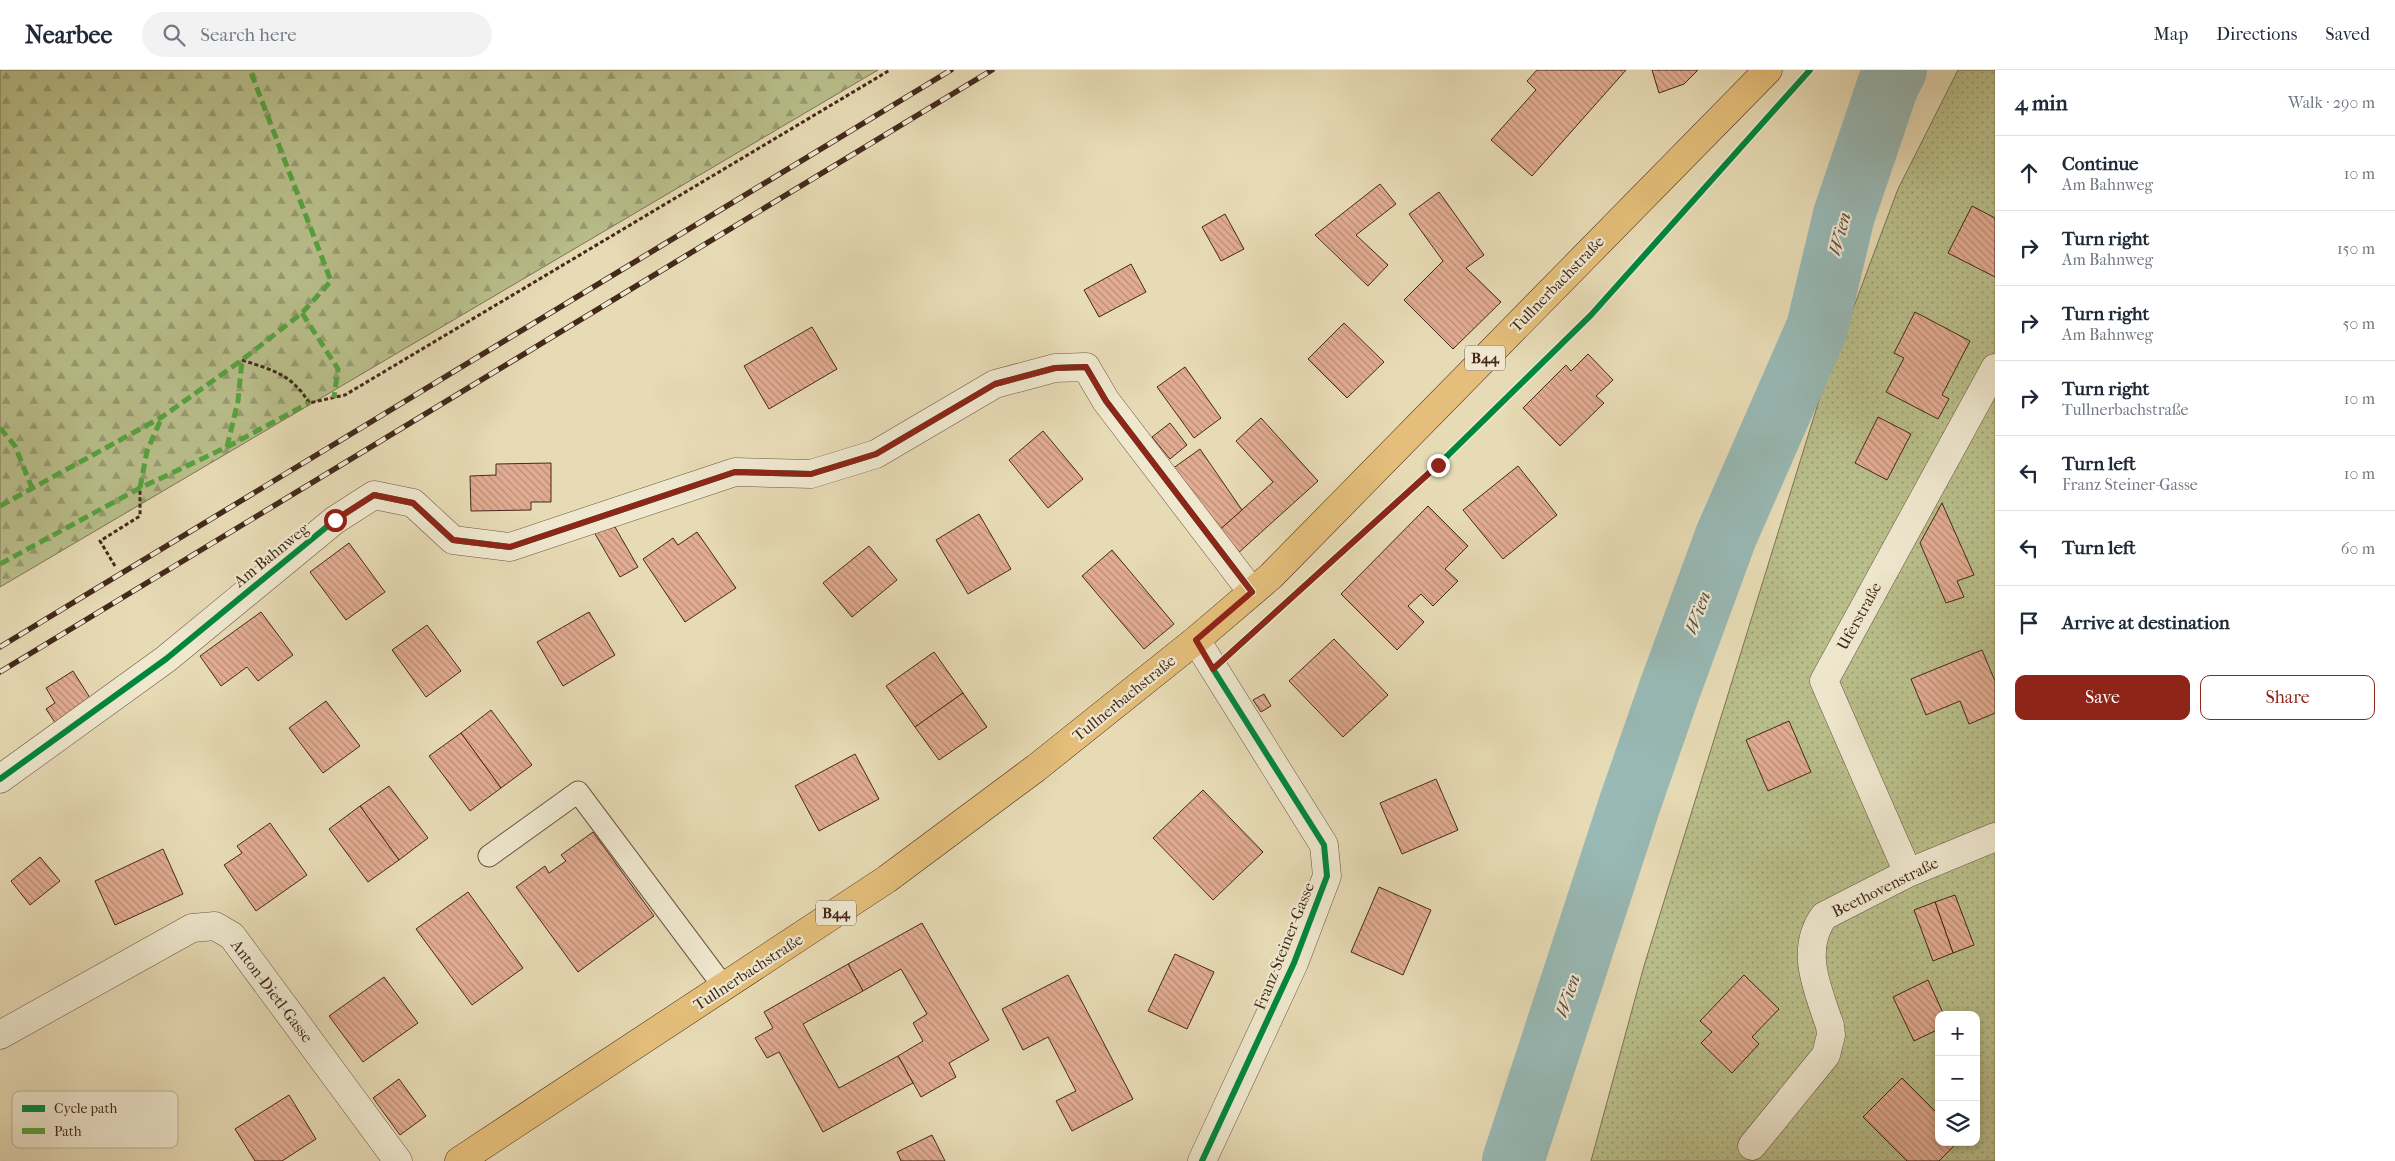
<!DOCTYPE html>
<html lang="en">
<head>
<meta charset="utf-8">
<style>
  body { margin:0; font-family:"IM FELL French Canon",serif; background:#f2f2f3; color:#1f2937 }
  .controls { position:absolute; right:15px; bottom:15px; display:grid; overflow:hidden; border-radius:10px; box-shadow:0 2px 8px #0003 }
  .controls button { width:45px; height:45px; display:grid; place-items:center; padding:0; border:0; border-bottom:1px solid #e0e1e3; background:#fff; color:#1f2937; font:25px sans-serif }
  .stop { position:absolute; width:15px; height:15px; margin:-11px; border:4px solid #8f2418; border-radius:50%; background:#fff }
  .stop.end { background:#8f2418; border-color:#fff; box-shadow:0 1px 5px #0008 }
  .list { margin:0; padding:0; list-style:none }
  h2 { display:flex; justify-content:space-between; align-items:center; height:65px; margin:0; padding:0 20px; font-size:21px }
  h2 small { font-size:16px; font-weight:400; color:#747a83 }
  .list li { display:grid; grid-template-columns:32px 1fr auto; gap:15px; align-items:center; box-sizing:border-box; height:75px; padding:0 20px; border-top:1px solid #e0e1e3 }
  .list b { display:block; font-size:19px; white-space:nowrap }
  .list p { margin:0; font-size:16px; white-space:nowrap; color:#747a83 }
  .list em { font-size:16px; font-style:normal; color:#747a83 }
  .actions { display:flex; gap:10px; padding:15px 20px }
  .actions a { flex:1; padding:11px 0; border:1px solid #8f2418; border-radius:10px; text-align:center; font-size:18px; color:#8f2418 }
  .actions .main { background:#8f2418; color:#fff }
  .icon { flex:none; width:28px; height:28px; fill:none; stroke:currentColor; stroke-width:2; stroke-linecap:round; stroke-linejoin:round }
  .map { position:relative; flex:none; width:1995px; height:1091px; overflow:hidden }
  header { display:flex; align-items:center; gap:30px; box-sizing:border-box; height:70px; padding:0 25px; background:#fff; border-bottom:1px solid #e0e1e3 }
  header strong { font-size:24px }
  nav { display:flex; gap:28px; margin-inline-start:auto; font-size:18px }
  .search { width:350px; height:45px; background:#f2f2f3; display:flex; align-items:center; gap:12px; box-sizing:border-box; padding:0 18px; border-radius:28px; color:#747a83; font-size:19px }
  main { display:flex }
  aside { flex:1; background:#fff }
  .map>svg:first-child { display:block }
</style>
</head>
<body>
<header>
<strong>Nearbee</strong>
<div class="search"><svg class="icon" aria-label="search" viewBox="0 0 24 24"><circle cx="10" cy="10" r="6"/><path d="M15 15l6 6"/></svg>Search here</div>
<nav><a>Map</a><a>Directions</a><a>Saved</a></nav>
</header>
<main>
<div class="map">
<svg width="1995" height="1091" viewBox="0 0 1995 1091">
  <defs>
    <pattern id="grass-dots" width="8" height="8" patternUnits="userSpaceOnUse" patternTransform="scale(1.25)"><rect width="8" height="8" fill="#b9bf8b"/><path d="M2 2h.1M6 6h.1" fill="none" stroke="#989b71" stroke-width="1.8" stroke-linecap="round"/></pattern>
    <pattern id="forest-firs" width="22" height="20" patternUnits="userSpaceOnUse" patternTransform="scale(1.25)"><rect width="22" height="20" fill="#b9bf8b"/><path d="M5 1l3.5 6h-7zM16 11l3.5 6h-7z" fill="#989b71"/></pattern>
    <pattern id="building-back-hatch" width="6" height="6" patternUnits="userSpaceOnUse" patternTransform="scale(1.25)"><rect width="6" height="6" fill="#e2ac92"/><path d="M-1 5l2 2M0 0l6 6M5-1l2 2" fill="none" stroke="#b98c76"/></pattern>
  </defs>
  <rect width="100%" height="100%" fill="#e7dbb5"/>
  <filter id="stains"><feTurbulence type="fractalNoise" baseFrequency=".004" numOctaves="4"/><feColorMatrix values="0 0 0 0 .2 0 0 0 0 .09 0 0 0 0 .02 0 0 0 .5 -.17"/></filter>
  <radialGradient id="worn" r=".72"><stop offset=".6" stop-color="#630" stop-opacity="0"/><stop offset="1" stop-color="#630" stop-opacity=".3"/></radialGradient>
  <path fill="url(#grass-dots)" stroke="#7e7453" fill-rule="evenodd" d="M 1958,0 L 1995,0 L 1995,1091 L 1591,1091 L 1644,896 L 1820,327 L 1898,119 ZM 1939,945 L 1976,945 L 1976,1072 L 1939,1072 Z"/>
  <polygon fill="url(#forest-firs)" stroke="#7e7453" points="0,0 878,0 0,517"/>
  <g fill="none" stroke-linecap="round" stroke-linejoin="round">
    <polyline stroke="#98b9b5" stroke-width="62" points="1513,1091 1630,733 1669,621 1726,466 1817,258 1844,145 1888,15 1896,0"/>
  </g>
  <g fill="url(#building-back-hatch)" stroke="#44291b">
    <polygon points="1537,0 1626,0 1532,106 1491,70 1536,20 1527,11"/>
    <polygon points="1652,0 1698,0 1684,14 1659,23"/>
    <polygon points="1380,114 1396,134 1356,165 1388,195 1368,216 1315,165"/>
    <polygon points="1439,122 1484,185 1466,198 1501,232 1453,279 1404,230 1443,191 1409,144"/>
    <polygon points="1972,136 1995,148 1995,207 1948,183"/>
    <polygon points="1225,144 1244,179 1221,191 1202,157"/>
    <polygon points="1131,194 1146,222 1099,247 1084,220"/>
    <polygon points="1915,242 1970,271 1942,325 1949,329 1938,349 1886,322 1904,288 1894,283"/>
    <polygon points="1344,253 1384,292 1347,328 1308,289"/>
    <polygon points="812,257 837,299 769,339 744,296"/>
    <polygon points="1588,284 1613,310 1596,326 1604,333 1560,376 1523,338 1566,295 1571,301"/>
    <polygon points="1185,297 1221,348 1194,368 1157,317"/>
    <polygon points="1878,347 1911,364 1887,410 1855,393"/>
    <polygon points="1261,348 1318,411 1236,485 1216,463 1273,412 1236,371"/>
    <polygon points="1170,353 1187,375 1170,389 1152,367"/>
    <polygon points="1043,361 1083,409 1048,438 1009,390"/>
    <polygon points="1200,379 1242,440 1216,463 1172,399"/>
    <polygon points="551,393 551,432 531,432 531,440 471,441 470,406 496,405 496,394"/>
    <polygon points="1518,396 1557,445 1503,489 1463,440"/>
    <polygon points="1942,433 1974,505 1957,511 1964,527 1946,533 1920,473"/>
    <polygon points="1428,436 1468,476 1445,499 1458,511 1433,536 1421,524 1408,536 1424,552 1397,580 1341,524"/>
    <polygon points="979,444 1011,499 968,524 936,470"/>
    <polygon points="615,457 638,497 620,507 594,462"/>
    <polygon points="697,462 736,518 685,552 643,489 673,468 678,475"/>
    <polygon points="349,473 385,522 346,550 310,502"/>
    <polygon points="869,476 897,510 852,547 823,513"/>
    <polygon points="1112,480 1174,554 1144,579 1082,506"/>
    <polygon points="261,542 293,585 258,611 247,597 221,616 200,586"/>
    <polygon points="589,542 615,585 563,616 537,572"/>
    <polygon points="427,555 461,601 426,627 392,580"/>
    <polygon points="1334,569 1388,625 1343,667 1289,611"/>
    <polygon points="1982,580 1995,611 1995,643 1969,654 1960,631 1926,645 1911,609"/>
    <polygon points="934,582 963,623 915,657 886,616"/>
    <polygon points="73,601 92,631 56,654 46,639 55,633 46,618"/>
    <polygon points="963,623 987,657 939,690 915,657"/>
    <polygon points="1264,624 1271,636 1261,642 1253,630"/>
    <polygon points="326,631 360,676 323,703 289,658"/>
    <polygon points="491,640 532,695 501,718 461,663"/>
    <polygon points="1789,651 1811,702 1768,721 1746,670"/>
    <polygon points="461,663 501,718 470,741 429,686"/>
    <polygon points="855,684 879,729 819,761 795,716"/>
    <polygon points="1436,709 1458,760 1402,784 1380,733"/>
    <polygon points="389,716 428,768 399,790 360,736"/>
    <polygon points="1203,720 1263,782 1213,830 1153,768"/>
    <polygon points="360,736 399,790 368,812 329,759"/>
    <polygon points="270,753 307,805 256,841 224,795 242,783 237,776"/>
    <polygon points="593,762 654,846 578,902 516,817 545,796 549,803 566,791 561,785"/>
    <polygon points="163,779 183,824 115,855 95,811"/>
    <polygon points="40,787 60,811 30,835 11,811"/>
    <polygon points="1379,817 1431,840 1403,905 1351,882"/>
    <polygon points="468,822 523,898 472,935 416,859"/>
    <polygon points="1955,825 1974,875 1953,883 1935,832"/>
    <polygon points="1935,832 1953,883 1933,891 1914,840"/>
    <polygon points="922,853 989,970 949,993 956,1007 921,1027 898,986 923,971 913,953 927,944 901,899 863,921 848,894"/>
    <polygon points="1175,884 1214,902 1187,959 1148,941"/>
    <polygon points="848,894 863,921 803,954 839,1018 898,986 913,1013 823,1062 779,982 767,988 755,968 773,958 764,942"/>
    <polygon points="1068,905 1133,1029 1072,1061 1056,1031 1076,1021 1048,967 1023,980 1002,939"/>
    <polygon points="1744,905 1779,939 1752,967 1759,974 1732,1003 1701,973 1712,962 1700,951"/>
    <polygon points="384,907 418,953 363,992 329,946"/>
    <polygon points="1928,910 1944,945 1939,945 1939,959 1914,971 1893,927"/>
    <polygon points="1902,1008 1939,1045 1939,1072 1958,1072 1939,1091 1907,1091 1863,1047"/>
    <polygon points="399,1009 426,1046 400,1065 373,1028"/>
    <polygon points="289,1025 316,1069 282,1091 255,1091 235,1059"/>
    <polygon points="932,1065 945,1091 901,1091 897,1082"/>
  </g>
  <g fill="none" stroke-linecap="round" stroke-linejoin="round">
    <defs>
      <polyline id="service" points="489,786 578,722 724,917"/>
      <g id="minor">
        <polyline points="1196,570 1324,775 1327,806 1294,893 1202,1091"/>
        <polyline points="0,709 166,589 335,450 374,425 413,433 453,470 510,477 735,402 811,404 876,384 995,314 1055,298 1086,297 1106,331 1252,522"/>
        <polyline points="1908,803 1824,611 1995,298"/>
        <polyline points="0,965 192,858 215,856 232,866 398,1091"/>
        <path d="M 1752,1076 L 1826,985 L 1831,965 L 1830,956 C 1818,920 1799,880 1824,846 L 1908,803 L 1995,767"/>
      </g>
      <polyline id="primary" points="459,1091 887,809 1036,698 1196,570 1271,506 1768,0"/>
    </defs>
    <use href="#service" stroke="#6d5642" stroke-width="23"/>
    <use href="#minor" stroke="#6d5642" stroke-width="29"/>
    <use href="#primary" stroke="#44291b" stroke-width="29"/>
    <g stroke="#44291b" stroke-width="3" stroke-dasharray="4 2.5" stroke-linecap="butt">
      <path d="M 242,290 C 272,300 292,304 309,333 L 345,325 L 890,0"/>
      <polyline points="115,496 100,471 140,446 140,418"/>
    </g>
    <use href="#service" stroke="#efe8cf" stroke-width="21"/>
    <use href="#minor" stroke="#efe8cf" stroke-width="28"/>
    <use href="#primary" stroke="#e4be7a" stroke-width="28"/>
    <defs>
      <g id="rail">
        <polyline points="0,577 951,0"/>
        <polyline points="0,602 992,0"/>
      </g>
    </defs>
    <use href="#rail" stroke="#44291b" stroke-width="5.5"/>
    <use href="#rail" stroke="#efe8cf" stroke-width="4" stroke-dasharray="11" stroke-linecap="butt"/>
    <g stroke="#55a340" stroke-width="5" stroke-dasharray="10 5" stroke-linecap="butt">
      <polyline points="302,243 338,299 334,328"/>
      <polyline points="0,358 15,376 32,418"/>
      <polyline points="227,377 238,331 242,290"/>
      <polyline points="140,418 147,381 162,347"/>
      <polyline points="0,436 162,347 242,290 302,243 331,211 250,0"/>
      <polyline points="0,494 140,418 227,377 309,333"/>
    </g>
    <defs>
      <g id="cycleway">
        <polyline points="0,709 166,589 335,450 374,425 413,433 453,470 510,477 735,402 811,404 876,384 995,314 1055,298 1086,297 1106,331 1252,522"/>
        <polyline points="1202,1091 1294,893 1327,806 1324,775 1213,599 1438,395 1591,245 1810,0"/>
      </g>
    </defs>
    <use href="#cycleway" stroke="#efe8cf" stroke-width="9"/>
    <use href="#cycleway" stroke="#00873e" stroke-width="6"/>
  </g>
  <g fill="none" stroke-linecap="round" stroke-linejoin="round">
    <polyline stroke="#8f2418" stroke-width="6" points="335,450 374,425 413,433 453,470 510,477 735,402 811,404 876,384 995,314 1055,298 1086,297 1106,331 1252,522 1196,570 1213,599 1438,395"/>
  </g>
  <g text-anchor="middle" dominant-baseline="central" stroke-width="4.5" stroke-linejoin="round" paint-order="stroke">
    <g fill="#efe8cf" stroke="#776251" stroke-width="1">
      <rect x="1465" y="275.5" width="40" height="25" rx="4"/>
      <rect x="816" y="830.5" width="40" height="25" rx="4"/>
    </g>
    <g font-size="15" font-weight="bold" fill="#44291b">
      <text x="1485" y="288">B44</text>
      <text x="836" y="843">B44</text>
    </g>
    <g font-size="16" fill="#44291b" stroke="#efe8cf">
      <text transform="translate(1557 214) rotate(-46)">Tullnerbachstraße</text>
      <text transform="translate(271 485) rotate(-39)">Am Bahnweg</text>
      <text transform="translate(1859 546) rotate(-61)">Uferstraße</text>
      <text transform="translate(1124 628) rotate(-39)">Tullnerbachstraße</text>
      <text transform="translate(1885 817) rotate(-26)">Beethovenstraße</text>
      <text transform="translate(1284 876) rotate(-68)">Franz Steiner-Gasse</text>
      <text transform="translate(748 902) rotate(-33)">Tullnerbachstraße</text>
      <text transform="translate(272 921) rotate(53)">Anton-Dietl-Gasse</text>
    </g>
    <g font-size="18" font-style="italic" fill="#594d42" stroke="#efe8cf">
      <text transform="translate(1840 164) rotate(-76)">Wien</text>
      <text transform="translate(1698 543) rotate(-70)">Wien</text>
      <text transform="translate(1568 926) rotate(-72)">Wien</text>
    </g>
  </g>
  <rect x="12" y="1021" width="166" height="57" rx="8" fill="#efe8cf" stroke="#bcaf99" stroke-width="1"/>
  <rect x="22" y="1035" width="23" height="7" fill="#00873e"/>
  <rect x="22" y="1058" width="23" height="6" fill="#55a340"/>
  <g font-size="14" fill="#44291b">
    <text x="54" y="1043">Cycle path</text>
    <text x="54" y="1066">Path</text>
  </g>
  <rect width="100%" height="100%" filter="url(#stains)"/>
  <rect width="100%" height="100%" fill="url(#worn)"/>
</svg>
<div class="controls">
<button>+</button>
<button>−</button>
<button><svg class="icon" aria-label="layers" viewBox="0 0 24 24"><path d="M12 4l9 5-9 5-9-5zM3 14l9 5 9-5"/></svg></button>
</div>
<div class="stop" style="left:335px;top:450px"></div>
<div class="stop end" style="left:1438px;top:395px"></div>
</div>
<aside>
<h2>4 min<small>Walk · 290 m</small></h2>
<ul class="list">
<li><svg class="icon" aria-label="ahead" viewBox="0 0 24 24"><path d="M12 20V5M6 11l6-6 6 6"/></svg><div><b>Continue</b><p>Am Bahnweg</p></div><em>10 m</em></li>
<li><svg class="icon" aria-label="right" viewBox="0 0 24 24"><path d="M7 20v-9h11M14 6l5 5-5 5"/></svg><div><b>Turn right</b><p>Am Bahnweg</p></div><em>150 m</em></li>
<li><svg class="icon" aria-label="right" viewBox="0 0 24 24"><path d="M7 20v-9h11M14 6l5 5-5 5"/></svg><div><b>Turn right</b><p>Am Bahnweg</p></div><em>50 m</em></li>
<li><svg class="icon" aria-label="right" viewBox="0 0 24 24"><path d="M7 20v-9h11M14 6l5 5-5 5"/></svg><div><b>Turn right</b><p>Tullnerbachstraße</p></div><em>10 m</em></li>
<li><svg class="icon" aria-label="left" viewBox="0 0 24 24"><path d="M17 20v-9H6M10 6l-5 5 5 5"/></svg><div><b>Turn left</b><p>Franz Steiner-Gasse</p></div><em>10 m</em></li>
<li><svg class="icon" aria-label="left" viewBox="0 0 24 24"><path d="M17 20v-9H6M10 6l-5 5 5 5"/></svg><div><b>Turn left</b></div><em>60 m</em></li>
<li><svg class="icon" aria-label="arrive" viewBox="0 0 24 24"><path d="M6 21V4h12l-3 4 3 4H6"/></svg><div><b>Arrive at destination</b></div></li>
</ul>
<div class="actions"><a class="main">Save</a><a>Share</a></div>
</aside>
</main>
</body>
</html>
